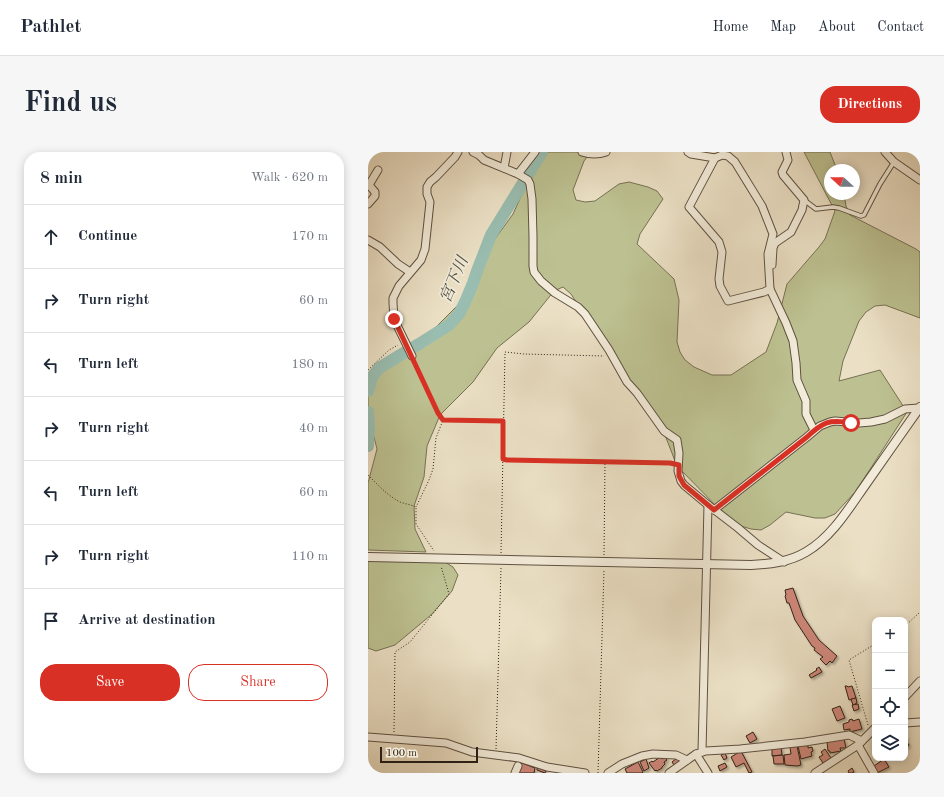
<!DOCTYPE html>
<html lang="en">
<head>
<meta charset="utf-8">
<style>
  body { margin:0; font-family:"Old Standard TT","Noto Serif JP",serif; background:#f6f6f7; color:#1f2937 }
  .controls { position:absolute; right:12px; bottom:12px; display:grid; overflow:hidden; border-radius:8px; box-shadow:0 2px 10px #0003 }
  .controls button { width:36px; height:36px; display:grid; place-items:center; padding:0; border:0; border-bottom:1px solid #e0e1e3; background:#fff; color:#1f2937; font:20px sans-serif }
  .compass { position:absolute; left:456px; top:12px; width:36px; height:36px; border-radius:50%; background:#fff; box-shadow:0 2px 10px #0003; rotate:291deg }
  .scale { position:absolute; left:12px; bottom:10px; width:98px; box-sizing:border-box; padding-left:4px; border:2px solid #302116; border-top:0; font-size:11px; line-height:14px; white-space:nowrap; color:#302116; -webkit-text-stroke:3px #f2ebd9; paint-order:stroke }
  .stop { position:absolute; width:12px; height:12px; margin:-9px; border:3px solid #d93025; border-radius:50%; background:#fff }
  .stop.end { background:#d93025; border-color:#fff; box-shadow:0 1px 4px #0008 }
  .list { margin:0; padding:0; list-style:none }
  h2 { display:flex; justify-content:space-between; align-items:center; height:52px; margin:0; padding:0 16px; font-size:17px }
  h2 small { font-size:13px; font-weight:400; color:#747a83 }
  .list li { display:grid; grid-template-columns:26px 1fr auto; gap:12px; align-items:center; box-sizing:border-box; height:64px; padding:0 16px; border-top:1px solid #e0e1e3 }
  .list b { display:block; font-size:15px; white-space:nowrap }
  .list em { font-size:13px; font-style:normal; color:#747a83 }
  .actions { display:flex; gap:8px; padding:12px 16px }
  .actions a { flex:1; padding:9px 0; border:1px solid #d93025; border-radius:16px; text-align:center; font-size:14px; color:#d93025 }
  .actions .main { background:#d93025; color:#fff }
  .icon { flex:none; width:22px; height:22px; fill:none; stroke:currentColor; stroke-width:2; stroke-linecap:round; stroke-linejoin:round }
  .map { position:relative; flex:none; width:552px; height:621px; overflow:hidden; border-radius:16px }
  header { display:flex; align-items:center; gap:24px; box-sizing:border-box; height:56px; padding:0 20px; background:#fff; border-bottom:1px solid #e0e1e3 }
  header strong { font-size:19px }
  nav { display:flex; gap:22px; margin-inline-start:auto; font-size:14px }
  .intro { display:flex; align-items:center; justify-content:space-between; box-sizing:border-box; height:96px; padding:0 24px }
  h1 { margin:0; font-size:28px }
  .button { padding:10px 18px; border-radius:16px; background:#d93025; color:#fff; font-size:14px; font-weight:700 }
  main { display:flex; gap:24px; padding:0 24px }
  aside { flex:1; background:#fff; border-radius:16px; box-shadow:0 2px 10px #0003 }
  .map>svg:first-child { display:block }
</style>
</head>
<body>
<header>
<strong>Pathlet</strong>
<nav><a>Home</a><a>Map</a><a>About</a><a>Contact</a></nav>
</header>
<div class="intro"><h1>Find us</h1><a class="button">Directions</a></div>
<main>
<aside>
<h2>8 min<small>Walk · 620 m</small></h2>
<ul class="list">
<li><svg class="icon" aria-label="ahead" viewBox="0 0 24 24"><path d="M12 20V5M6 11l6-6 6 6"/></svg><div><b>Continue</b></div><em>170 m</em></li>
<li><svg class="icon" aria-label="right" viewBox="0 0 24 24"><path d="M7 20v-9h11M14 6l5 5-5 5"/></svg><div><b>Turn right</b></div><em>60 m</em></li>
<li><svg class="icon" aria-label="left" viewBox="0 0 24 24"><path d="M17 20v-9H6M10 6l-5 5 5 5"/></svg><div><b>Turn left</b></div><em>180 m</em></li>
<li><svg class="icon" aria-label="right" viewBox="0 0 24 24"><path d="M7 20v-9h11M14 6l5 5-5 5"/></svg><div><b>Turn right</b></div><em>40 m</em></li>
<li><svg class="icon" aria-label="left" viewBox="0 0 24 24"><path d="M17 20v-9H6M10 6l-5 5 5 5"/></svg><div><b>Turn left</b></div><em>60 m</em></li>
<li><svg class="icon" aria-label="right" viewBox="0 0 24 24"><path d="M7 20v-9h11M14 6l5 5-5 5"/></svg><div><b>Turn right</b></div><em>110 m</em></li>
<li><svg class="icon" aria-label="arrive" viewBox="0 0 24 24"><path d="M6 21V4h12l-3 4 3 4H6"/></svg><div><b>Arrive at destination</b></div></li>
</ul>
<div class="actions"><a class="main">Save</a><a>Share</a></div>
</aside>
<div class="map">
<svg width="552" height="621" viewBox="0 0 552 621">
  <defs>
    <filter id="shadow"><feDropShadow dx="2" dy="2" stdDeviation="1" flood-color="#0004"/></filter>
  </defs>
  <rect width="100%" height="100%" fill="#ebe0c5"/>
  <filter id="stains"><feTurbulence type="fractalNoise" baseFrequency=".005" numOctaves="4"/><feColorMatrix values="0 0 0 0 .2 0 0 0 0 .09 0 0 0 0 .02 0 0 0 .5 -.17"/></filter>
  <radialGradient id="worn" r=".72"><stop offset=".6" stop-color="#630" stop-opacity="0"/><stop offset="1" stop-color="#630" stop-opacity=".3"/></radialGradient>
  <g fill="#bdc191" stroke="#767154">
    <polygon points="173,0 223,0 216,9 205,38 208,48 217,50 227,49 251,32 261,30 280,35 289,39 295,47 272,82 269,92 306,127 311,148 309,190 312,200 317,208 326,215 344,223 363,223 398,200 409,171 419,132 451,95 457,87 467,59 436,0 462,0 469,18 462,18 462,42 476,42 478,54 482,63 548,97 552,100 552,166 517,153 507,154 498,160 491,169 475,209 471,229 512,218 539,260 488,339 467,362 457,366 447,366 418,360 402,373 393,378 383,377 373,374 357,363 309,314 295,278 282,263 203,142 195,135 186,139 161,170 129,196 105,230 72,263 59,294 56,325 46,354 47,377 58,400 0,398 0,331 9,297 0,262 0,231 17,212 68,175 90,153 106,132 119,98 145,62"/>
    <polygon points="0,409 77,410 85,415 90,423 84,439 63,463 27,493 8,499 0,496"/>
  </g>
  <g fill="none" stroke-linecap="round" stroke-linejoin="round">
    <g stroke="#99bdb0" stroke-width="12">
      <polyline points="0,239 4,225 11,216 34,202 51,192 81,173 91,162 97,150 105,131 109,119 123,83 174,0"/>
      <polyline points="0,260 1,275 0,294"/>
    </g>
  </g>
  <g fill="#cf877a" stroke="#302116" filter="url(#shadow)">
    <polygon points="425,436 435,464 451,488 469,504 464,511 462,509 458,513 452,507 455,505 446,498 447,496 444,494 427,468 421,451 419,451 417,444 418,443 417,438"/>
    <polygon points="451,515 454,520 443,526 441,523 449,518 448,517"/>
    <polygon points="477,534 479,534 480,535 484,534 488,546 481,548"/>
    <polygon points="488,546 489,551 485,553 483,547"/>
    <polygon points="490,552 491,557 486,559 484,553"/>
    <polygon points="472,554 477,566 469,569 464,557"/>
    <polygon points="484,567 485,569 491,567 494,577 482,580 482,577 476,578 475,572 481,570 481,568"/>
    <polygon points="385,580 389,587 382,591 378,584"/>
    <polygon points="537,584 539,587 537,587 541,593 537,596"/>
    <polygon points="476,587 478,596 472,596 473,599 462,601 462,599 460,599 459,590"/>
    <polygon points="436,592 437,594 440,593 440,596 444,595 445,599 443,600 444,604 433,607 430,594"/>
    <polygon points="429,594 433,613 429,614 417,613 416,603 423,602 422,595"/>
    <polygon points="413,595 414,603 404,604 404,596"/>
    <polygon points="457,597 463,606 455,611 451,605 455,603 453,600"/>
    <polygon points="373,599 384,620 381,621 376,611 368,615 363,605"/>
    <polygon points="357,601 359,606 356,608 353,603"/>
    <polygon points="415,603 416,612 406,612 405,604"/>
    <polygon points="292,605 294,607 297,605 299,608 296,610 297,612 294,615 294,616 289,619 288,618 287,619 281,611 284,609 285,610"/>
    <polygon points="309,606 312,609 306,613 304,610"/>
    <polygon points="278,607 281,616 276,619 272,610"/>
    <polygon points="516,607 521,615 509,621 506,614"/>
    <polygon points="270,610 275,620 274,621 259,621 257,617"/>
    <polygon points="154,611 167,616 166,621 150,621"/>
    <polygon points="357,611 359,615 352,619 350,614"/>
    <polygon points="169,615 178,619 177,621 169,618"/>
    <polygon points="484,616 486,620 484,621 481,621 480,619"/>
  </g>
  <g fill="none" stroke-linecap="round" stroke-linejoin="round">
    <defs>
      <polyline id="service" points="436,48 448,57 465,55 471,56 493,64 496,63 512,32 526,10"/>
      <g id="minor">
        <polyline points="105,0 111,3 116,8 150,22 160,28 162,32 164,47 165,85 165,114 166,120 173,129 187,141 210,155 217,162 241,198 259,230 269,241 296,279 309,288 311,301 310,319 313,329 316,333 340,353 370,376 390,393 416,410"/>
        <path d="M 214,0 C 223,3 230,3 238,0"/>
        <polyline points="320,0 323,2 347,6"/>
        <polyline points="517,0 526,10 552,28"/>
        <polygon points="354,3 360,4 367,10 394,54 405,82 400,102 402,137 396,140 360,149 352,134 351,127 354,100 351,90 321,55 330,38 347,6"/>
        <polyline points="136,16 139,0"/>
        <polyline points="150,22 167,0"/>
        <polyline points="0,52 7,44 7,40 1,33 10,18"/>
        <polyline points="0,88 12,95 30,112 42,120"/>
        <polyline points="404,113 405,96 407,91 423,80 434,58 436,48 415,23 414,20 420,8 418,0"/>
        <polyline points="402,137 418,171 425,189 428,211 429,228 438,249 438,262 446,278"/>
        <polyline points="44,204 26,167 25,151 25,146 31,134 53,108 57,97 62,50 59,42 59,35 62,30 68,25 87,5 90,0"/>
        <polyline points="346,358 439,285 452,274 462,270 467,269 491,271 503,270 517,267 537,257 551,256"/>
        <polyline points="537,545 552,529"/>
        <polyline points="537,571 552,570"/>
        <polyline points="0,585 78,591 104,600 151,606 179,615 217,621"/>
        <polyline points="490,593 506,621"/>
        <polyline points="334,600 340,353"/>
        <polyline points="328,602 340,621"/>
        <polyline points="147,621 150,614"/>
        <polyline points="240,621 254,612 274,604 285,602 308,603 319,608"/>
        <polyline points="301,621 328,602 338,599 372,597 437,590 481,583 494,589"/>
        <polyline points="447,621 490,593 507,576"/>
      </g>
      <path id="tertiary" d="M 0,405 L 383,413 C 403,412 421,410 438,400 C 464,385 481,356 498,332 C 516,306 534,281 552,255"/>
    </defs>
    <use href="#service" stroke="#5f5142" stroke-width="5.5"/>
    <use href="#minor" stroke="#5f5142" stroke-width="9"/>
    <use href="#tertiary" stroke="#5f5142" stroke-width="10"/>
    <g stroke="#302116" stroke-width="1" stroke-dasharray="1 2" stroke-linecap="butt">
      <polyline points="47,210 70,261 75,268 68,286 65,317 61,328 48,355"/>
      <polyline points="0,218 21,198 30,193"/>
      <polyline points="76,268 134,269"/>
      <polyline points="136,307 304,311"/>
      <path d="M 0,323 C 9,332 18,342 30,349 C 35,352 42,352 48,355 L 48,372 L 66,399"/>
      <polyline points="133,401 137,200 156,202 236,204"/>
      <polyline points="236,403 237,310"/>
      <polyline points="537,474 552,460"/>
      <polyline points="500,573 481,508 507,492"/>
      <polyline points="26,580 27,500 42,490 81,442 73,414"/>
      <polyline points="128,597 133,416"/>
      <polyline points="230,621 236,418"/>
    </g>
    <use href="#service" stroke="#f2ebd9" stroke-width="3.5"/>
    <use href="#minor" stroke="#f2ebd9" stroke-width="7"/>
    <use href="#tertiary" stroke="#f2ebd9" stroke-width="8"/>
  </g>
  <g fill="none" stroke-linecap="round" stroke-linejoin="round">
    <path stroke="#d93025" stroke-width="5" d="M 26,167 L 70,261 L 75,268 L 135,269 L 135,307 L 139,308 L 302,311 L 311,313 L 311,324 L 316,333 L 346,358 L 439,285 C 455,270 461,267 483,271"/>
  </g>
  <g text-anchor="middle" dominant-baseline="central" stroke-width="3.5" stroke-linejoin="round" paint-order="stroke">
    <g font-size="16" font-style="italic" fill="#505044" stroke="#f2ebd9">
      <text transform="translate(87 128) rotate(-67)">宮下川</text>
    </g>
  </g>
  <rect width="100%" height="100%" filter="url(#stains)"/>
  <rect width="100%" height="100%" fill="url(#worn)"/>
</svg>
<div class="controls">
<button>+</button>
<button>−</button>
<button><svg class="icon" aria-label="locate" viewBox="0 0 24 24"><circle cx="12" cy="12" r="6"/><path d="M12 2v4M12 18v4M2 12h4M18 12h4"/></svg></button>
<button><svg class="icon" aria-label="layers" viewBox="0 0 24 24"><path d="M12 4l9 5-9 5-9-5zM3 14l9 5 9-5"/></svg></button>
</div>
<svg class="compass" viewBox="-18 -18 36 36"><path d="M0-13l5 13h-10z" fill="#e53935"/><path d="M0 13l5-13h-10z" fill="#747a83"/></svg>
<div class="scale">100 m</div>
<div class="stop" style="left:483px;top:271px"></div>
<div class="stop end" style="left:26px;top:167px"></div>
</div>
</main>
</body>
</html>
